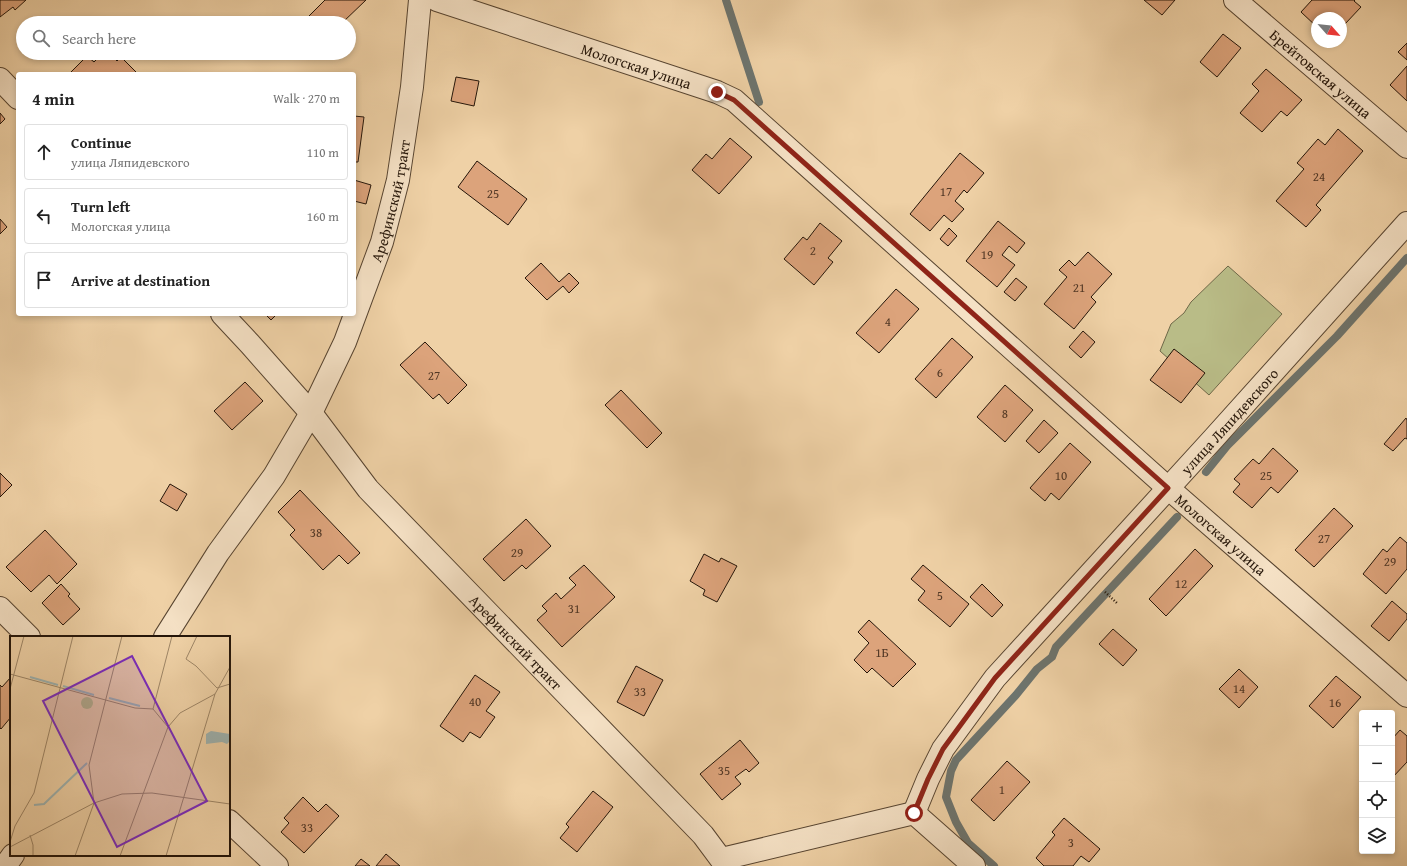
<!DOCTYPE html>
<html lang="en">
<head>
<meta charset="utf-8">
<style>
  body { margin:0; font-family:"Gentium Book Plus",serif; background:#f2f2f2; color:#222 }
  .controls { position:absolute; right:12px; bottom:12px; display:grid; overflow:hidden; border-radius:4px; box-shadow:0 2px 6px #0003 }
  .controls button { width:36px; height:36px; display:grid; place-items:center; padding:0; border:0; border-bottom:1px solid #e0e0e0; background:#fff; color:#222; font:20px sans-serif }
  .compass { position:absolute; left:1311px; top:12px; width:36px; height:36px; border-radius:50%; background:#fff; box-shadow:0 2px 6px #0003; rotate:117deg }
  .stop { position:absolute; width:12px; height:12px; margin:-9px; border:3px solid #8f2418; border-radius:50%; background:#fff }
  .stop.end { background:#8f2418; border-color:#fff; box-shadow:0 1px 4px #0008 }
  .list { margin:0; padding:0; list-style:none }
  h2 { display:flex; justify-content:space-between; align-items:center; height:52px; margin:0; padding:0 16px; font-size:17px }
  h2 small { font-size:13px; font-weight:400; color:#767676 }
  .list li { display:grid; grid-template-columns:26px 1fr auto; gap:12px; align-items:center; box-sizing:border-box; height:56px; margin:0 8px 8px; padding:0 8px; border:1px solid #e0e0e0; border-radius:4px }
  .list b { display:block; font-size:15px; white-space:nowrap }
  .list p { margin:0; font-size:13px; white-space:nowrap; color:#767676 }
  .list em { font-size:13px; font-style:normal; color:#767676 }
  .icon { flex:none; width:22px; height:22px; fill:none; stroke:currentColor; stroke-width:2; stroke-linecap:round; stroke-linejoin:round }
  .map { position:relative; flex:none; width:1407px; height:866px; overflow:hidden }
  .search { position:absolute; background:#fff; box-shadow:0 2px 6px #0003; left:16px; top:16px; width:340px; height:44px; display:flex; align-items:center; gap:10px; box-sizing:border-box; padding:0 14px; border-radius:22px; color:#767676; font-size:15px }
  .panel { position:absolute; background:#fff; box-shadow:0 2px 6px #0003; left:16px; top:72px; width:340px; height:244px; border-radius:4px }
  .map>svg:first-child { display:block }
</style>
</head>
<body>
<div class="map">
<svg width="1407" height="866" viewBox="0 0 1407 866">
  <rect width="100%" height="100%" fill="#efd1a6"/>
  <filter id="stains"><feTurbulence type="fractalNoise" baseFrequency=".005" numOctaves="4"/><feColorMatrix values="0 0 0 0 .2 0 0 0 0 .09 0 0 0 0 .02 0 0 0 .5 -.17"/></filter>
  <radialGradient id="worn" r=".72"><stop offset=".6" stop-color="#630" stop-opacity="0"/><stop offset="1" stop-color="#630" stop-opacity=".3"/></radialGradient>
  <polygon fill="#b9bc87" stroke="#6e6848" points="1228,266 1282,314 1209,395 1160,351 1171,324 1184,313 1191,302"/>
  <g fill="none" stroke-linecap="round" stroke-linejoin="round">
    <g stroke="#6d746e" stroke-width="8">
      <polyline points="726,0 759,102"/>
      <polyline points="1206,472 1227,446 1337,336 1407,258"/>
      <polyline points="994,866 968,843 956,822 946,797 951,771 956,760 1016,695 1037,669 1052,657 1056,647 1177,517"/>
    </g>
  </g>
  <g fill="#dca37b" stroke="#241509">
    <polygon points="0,0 26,0 15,10 13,7 0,17"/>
    <polygon points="325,0 366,0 342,23 302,23"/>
    <polygon points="1144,0 1175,0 1162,15"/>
    <polygon points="1312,0 1355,0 1354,1 1361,7 1345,24 1341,21 1341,18 1317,18 1317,27 1301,12"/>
    <polygon points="1223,34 1241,48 1217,77 1200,62"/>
    <polygon points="1407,43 1407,60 1398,52"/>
    <polygon points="103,53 109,53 117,61 121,57 137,73 136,74 69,74 87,56 94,62"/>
    <polygon points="1407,66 1407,101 1390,85"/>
    <polygon points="1266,69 1302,100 1287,116 1281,111 1262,132 1240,113 1259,91 1252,84"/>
    <polygon points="456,77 479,81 474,106 451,101"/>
    <polygon points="0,113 5,119 0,124"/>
    <polygon points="354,116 364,117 358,162 354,162"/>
    <polygon points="1338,129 1363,151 1316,205 1321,210 1306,227 1276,201 1304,169 1297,163 1318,139 1325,145"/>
    <polygon points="730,138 752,157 719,194 692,170 706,154 712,159"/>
    <polygon points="960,153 984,173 967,193 964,190 955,201 964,209 952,222 944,215 930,231 910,214"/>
    <polygon points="477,161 527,199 508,225 458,187"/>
    <polygon points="354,180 371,185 366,204 354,201"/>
    <polygon points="0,219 7,227 0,234"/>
    <polygon points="998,221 1025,243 1017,253 1009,246 1002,255 1015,265 997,287 966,261"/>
    <polygon points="820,223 842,241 828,258 833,262 814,285 784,259 803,237 807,240"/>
    <polygon points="949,228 957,236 948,246 940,239"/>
    <polygon points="1088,252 1112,274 1091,297 1096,302 1074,329 1044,304 1067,277 1059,270 1069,260 1075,266"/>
    <polygon points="541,263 559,282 569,273 579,283 569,293 563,286 547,300 525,278"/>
    <polygon points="1016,278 1027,287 1015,301 1004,292"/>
    <polygon points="896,289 919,309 879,353 856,333"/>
    <polygon points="265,314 277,314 271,320"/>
    <polygon points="1083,331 1095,342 1081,358 1069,347"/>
    <polygon points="952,338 973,357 936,398 915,379"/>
    <polygon points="425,342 467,385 448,404 439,394 433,399 400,365"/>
    <polygon points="1174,349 1205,373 1181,403 1150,380"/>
    <polygon points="245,382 263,401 232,430 214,411"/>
    <polygon points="1005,385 1033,410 1005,442 977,417"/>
    <polygon points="621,390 662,433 647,448 605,405"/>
    <polygon points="1406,418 1407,420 1407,439 1405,438 1393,451 1384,444"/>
    <polygon points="1044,420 1058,433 1039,453 1026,441"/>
    <polygon points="1070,443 1091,462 1059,500 1051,493 1045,501 1030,488"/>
    <polygon points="1273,448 1298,471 1278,493 1271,487 1252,508 1233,492 1240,484 1234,479 1253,459 1259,464"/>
    <polygon points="0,473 12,485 0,497"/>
    <polygon points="170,484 187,494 177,511 160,501"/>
    <polygon points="300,490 360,553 348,564 339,555 323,570 290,535 295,530 278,512"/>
    <polygon points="1334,508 1353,526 1314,567 1295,550"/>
    <polygon points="526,519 551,546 526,569 522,565 504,581 483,559"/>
    <polygon points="45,530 77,564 57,584 49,575 31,592 6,567"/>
    <polygon points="1400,537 1407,543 1407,569 1386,594 1363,574 1383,549 1387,552"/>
    <polygon points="1195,549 1213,566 1166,616 1149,599"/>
    <polygon points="704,554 719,562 721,558 737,566 717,602 703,595 705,590 690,581"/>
    <polygon points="584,565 615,597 562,647 537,620 547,611 542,606 556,593 561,599 576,585 569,578"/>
    <polygon points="923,565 969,604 950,627 918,600 925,591 911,579"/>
    <polygon points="61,584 70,594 68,596 80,609 63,625 42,603"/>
    <polygon points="982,584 1003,605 992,617 970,597"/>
    <polygon points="1392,601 1407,614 1407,619 1389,641 1371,626"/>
    <polygon points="869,620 916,664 893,687 872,668 867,673 854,660 869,643 858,632"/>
    <polygon points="1113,629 1137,650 1123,666 1099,644"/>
    <polygon points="636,666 663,680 644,716 617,702"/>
    <polygon points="1239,669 1258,687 1239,708 1219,689"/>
    <polygon points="475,675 500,692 486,711 495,717 480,738 470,732 463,742 440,726"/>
    <polygon points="1336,676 1361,697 1333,728 1309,706"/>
    <polygon points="11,677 11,717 1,729 0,728 0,685 2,687"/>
    <polygon points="1400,730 1407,736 1407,762 1392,778 1392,739"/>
    <polygon points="740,740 759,763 749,772 746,769 735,777 741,784 722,800 700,774"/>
    <polygon points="1007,761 1030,782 994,821 971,800"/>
    <polygon points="593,791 613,807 577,852 560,838 569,827 566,824"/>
    <polygon points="303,797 318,812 326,804 339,816 304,853 281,832 289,823 284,818"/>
    <polygon points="1064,818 1100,849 1089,862 1081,856 1073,866 1044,866 1036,858 1055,835 1052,832"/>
    <polygon points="386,854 400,866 376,866"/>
    <polygon points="361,859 370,866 355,866"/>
  </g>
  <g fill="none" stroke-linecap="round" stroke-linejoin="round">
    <defs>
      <g id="minor">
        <path id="s1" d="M 437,0 L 717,92 L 734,100 L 1168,488 L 1407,696"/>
        <path id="s2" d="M 1235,0 L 1407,147"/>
        <polyline points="0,79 18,98"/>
        <path id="s3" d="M 222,314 L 250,344 L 311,413 L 368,489 L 703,835 L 726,866"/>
        <polyline points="0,608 29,637"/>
        <path id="s4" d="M 165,637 L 218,553 L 274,476 L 311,413 L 345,342 L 382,242 L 398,180 L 412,87 L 420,0"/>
        <path id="s5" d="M 914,813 L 928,779 L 943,749 L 995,678 L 1214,438 L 1407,223"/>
        <polyline points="229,821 277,866"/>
        <polyline points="722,859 914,813 974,866"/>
        <polyline points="5,866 13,855"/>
      </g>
    </defs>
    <use href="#minor" stroke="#574430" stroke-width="24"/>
    <polyline stroke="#241509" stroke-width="2.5" stroke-dasharray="1 2" stroke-linecap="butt" points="1105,592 1118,604"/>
    <use href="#minor" stroke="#f5e1c5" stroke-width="22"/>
  </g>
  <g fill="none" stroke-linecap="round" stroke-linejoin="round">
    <polyline stroke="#8f2418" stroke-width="5" points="717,92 734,100 1168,488 995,678 943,749 928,779 914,813"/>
  </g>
  <g text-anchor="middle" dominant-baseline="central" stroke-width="3" stroke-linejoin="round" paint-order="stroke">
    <g font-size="13" fill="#523826">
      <text x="1319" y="176">24</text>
      <text x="946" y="191">17</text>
      <text x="493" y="193">25</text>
      <text x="813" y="250">2</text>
      <text x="987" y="254">19</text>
      <text x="1079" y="287">21</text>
      <text x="888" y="321">4</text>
      <text x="940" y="372">6</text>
      <text x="434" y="375">27</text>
      <text x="1005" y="413">8</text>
      <text x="1061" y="475">10</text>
      <text x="1266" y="475">25</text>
      <text x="316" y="532">38</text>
      <text x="1324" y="538">27</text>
      <text x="517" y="552">29</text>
      <text x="1390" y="561">29</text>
      <text x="1181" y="583">12</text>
      <text x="940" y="595">5</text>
      <text x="574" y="608">31</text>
      <text x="882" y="652">1Б</text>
      <text x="1239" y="688">14</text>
      <text x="640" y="691">33</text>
      <text x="475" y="701">40</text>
      <text x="1335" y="702">16</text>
      <text x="724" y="770">35</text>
      <text x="1002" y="789">1</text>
      <text x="307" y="827">33</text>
      <text x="1071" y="842">3</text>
    </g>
    <g font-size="15" fill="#241509" stroke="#f5e1c5">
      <text stroke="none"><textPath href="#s1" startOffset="210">Мологская улица</textPath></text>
      <text stroke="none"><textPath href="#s2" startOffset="113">Брейтовская улица</textPath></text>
      <text stroke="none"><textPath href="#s4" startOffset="495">Арефинский тракт</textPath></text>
      <text stroke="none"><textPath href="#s5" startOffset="506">улица Ляпидевского</textPath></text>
      <text stroke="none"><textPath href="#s1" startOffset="966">Мологская улица</textPath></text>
      <text stroke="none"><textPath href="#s3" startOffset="441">Арефинский тракт</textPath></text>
    </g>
  </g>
  <g transform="translate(10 636)">
    <rect width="220" height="220" fill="#efd1a6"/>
    <path d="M71 67a6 6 0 1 1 12 0a6 6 0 1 1-12 0Z" fill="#b9bc87"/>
    <path d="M 201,95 L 220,98 L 220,105 L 217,108 L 212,106 L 196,108 L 196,98 Z" fill="#9eb4b2"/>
    <path fill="none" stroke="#9eb4b2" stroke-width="2" d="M 20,41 L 48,49M 53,50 L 84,59M 99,62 L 130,70M 24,169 L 34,168 L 77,127"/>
    <path fill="none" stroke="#9e8667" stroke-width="1" d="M 187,0 L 176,23 L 186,30 L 207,52 L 220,48M 0,38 L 125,72 L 143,73M 0,53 L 14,0M 158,91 L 143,73 L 162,0M 20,199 L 23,209 L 23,220M 0,206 L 5,190 L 24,157 L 63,0M 0,211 L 84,167 L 112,158 L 142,157 L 220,168M 65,220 L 84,167 L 79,129 L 112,0M 110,220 L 158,91 L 170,77 L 205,58M 156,220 L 205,58 L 220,31"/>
    <path fill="#7b2cbf" fill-opacity="0.15" stroke="#7b2cbf" stroke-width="2" d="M 122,20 L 197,165 L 107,211 L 33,65 Z"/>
    <rect width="220" height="220" fill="none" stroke="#241509" stroke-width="2"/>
  </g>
  <rect width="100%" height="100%" filter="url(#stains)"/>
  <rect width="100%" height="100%" fill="url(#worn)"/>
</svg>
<div class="controls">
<button>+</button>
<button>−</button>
<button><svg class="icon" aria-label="locate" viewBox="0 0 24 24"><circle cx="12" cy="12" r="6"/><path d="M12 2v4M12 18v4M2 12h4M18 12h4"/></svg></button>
<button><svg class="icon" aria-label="layers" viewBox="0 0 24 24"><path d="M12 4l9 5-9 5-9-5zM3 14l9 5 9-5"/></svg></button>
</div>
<svg class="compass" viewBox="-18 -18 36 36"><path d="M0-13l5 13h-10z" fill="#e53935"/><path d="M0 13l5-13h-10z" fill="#767676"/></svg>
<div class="stop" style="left:914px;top:813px"></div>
<div class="stop end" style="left:717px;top:92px"></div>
<div class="search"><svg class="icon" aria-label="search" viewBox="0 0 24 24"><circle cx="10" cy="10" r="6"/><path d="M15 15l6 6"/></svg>Search here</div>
<section class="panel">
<h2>4 min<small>Walk · 270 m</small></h2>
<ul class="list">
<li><svg class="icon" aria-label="ahead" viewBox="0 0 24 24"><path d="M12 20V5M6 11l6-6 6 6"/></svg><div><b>Continue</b><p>улица Ляпидевского</p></div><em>110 m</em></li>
<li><svg class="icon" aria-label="left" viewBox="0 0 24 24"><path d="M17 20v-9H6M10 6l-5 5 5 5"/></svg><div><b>Turn left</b><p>Мологская улица</p></div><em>160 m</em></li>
<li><svg class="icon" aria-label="arrive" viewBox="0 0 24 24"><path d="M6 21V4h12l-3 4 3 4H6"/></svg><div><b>Arrive at destination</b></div></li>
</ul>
</section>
</div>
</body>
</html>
